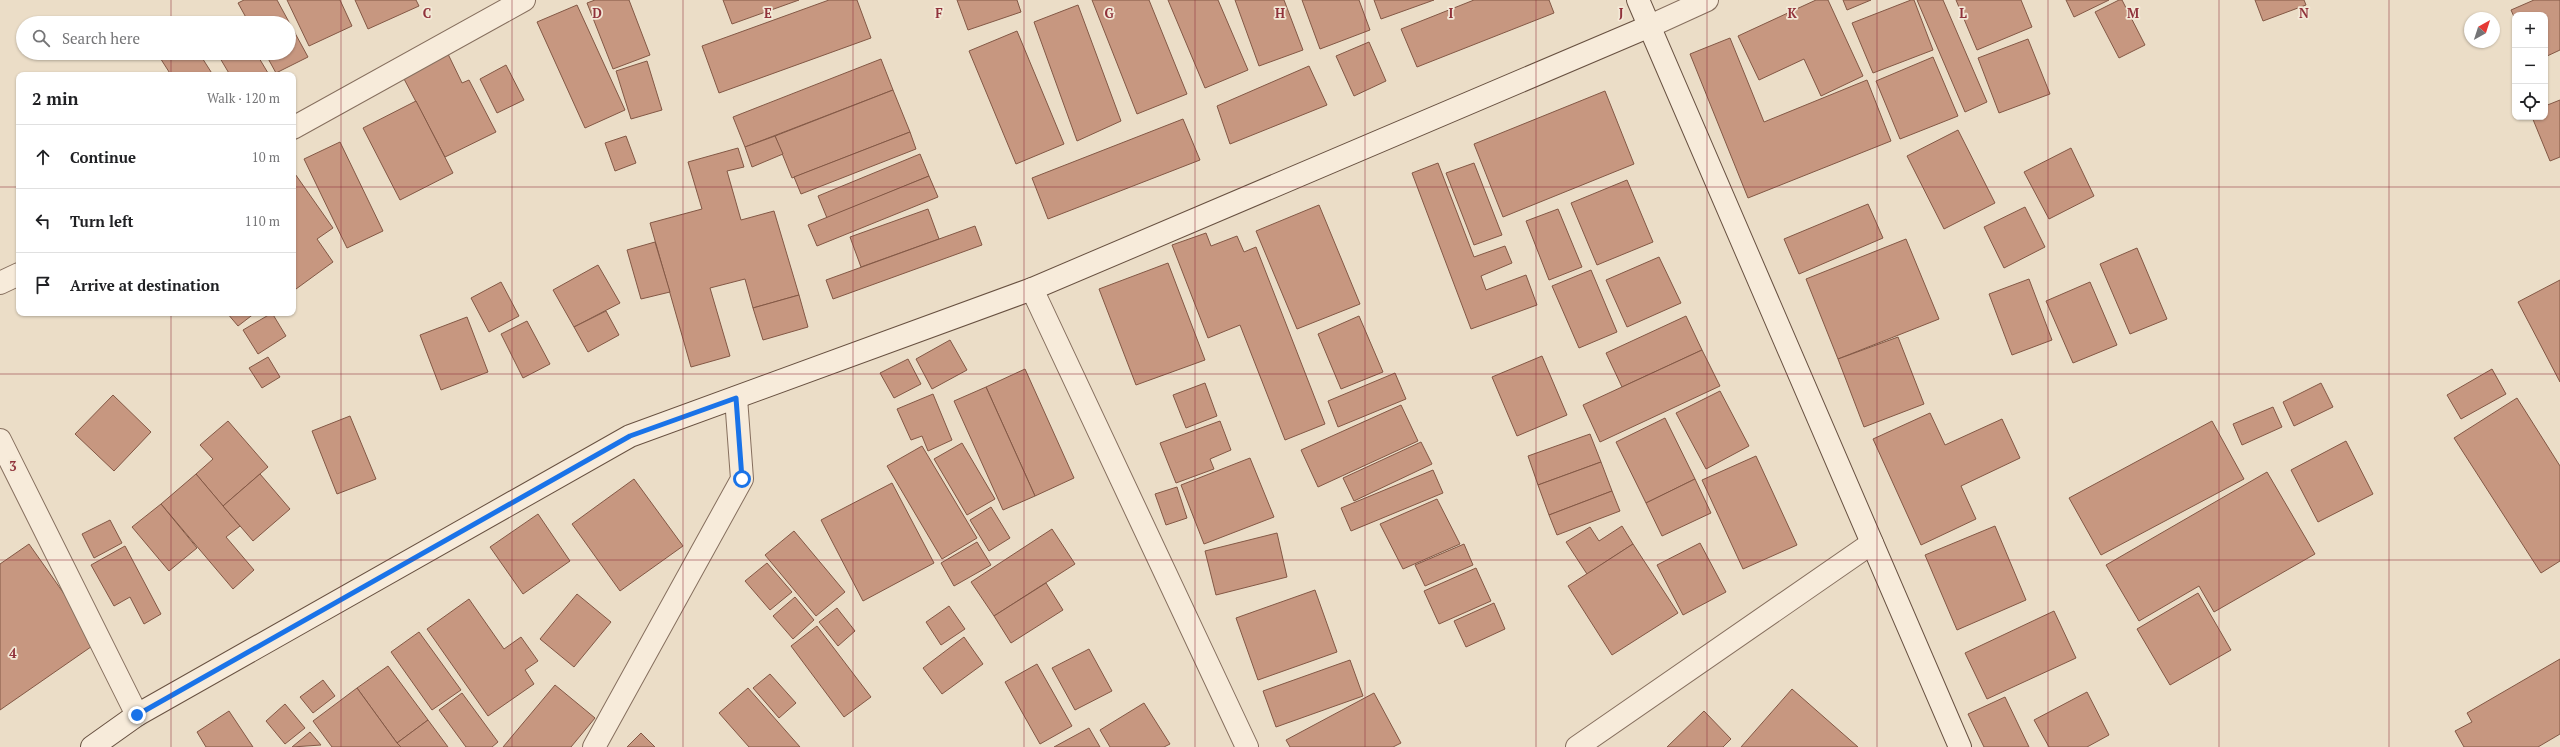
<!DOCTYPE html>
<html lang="en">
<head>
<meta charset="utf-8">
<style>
  body { margin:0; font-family:"PT Serif",serif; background:#f2f2f2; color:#202124 }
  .controls { position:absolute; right:12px; top:12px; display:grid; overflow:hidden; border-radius:8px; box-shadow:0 1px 3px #0004 }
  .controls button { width:36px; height:36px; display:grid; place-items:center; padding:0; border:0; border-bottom:1px solid #e0e0e0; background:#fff; color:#202124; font:20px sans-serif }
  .compass { position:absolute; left:2464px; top:12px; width:36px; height:36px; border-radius:50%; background:#fff; box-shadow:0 1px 3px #0004; rotate:39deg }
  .stop { position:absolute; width:12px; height:12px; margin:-9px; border:3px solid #1a73e8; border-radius:50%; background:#fff }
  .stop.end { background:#1a73e8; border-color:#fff; box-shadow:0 1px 4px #0008 }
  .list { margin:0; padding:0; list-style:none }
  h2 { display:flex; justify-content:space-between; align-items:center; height:52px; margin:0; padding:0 16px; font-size:17px }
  h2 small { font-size:13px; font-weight:400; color:#757577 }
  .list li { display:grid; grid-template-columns:26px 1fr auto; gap:12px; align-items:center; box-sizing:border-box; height:64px; padding:0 16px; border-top:1px solid #e0e0e0 }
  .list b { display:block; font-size:15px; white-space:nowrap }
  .list em { font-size:13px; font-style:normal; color:#757577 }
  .icon { flex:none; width:22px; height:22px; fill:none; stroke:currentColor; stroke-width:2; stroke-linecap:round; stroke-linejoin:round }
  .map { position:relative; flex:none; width:2560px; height:747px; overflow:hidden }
  .search { position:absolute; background:#fff; box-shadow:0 1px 3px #0004; left:16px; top:16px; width:280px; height:44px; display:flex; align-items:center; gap:10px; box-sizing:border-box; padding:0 14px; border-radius:22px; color:#757577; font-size:15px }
  .panel { position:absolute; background:#fff; box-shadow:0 1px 3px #0004; left:16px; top:72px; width:280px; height:244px; border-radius:8px }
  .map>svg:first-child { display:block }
</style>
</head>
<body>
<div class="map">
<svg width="2560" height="747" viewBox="0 0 2560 747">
  <rect width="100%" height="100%" fill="#ebddc7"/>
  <g fill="#c79780" stroke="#835845">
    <polygon points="244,0 277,0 308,57 276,73 265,53 289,53 289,23 249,23 238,3"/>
    <polygon points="287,0 340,0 352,26 309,46"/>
    <polygon points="355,0 416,0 419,6 368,29"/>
    <polygon points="595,0 629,0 650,55 613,69 587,3"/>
    <polygon points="723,0 799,0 732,24"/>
    <polygon points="829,0 857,0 871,38 719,93 702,46"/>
    <polygon points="957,0 1017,0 1021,12 968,30"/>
    <polygon points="1092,0 1149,0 1187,94 1137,114"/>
    <polygon points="1168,0 1218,0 1248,70 1205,88"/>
    <polygon points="1235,0 1284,0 1303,50 1259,66"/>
    <polygon points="1302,0 1359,0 1370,30 1320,49"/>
    <polygon points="1374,0 1434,0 1381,19"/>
    <polygon points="1474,0 1549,0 1554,13 1417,67 1401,29"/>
    <polygon points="1816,0 1828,0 1863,76 1821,96 1804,59 1759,80 1738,36"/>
    <polygon points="1843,0 1871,0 1847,10"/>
    <polygon points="1911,0 1914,0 1933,50 1873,73 1852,23"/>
    <polygon points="1917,0 1943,0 1987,102 1965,112"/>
    <polygon points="1956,0 2021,0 2032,27 1977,50"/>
    <polygon points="2066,0 2109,0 2074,17"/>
    <polygon points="2119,0 2122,0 2145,45 2119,58 2095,12"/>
    <polygon points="2255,0 2304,0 2306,5 2263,21"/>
    <polygon points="2534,0 2560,0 2560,50 2545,57 2545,15 2515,15 2515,19 2511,10"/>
    <polygon points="577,5 625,110 585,128 537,22"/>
    <polygon points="1078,5 1121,121 1077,141 1034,22"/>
    <polygon points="1017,31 1064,144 1016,164 969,51"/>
    <polygon points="1730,38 1764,122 1867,80 1891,141 1748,198 1690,54"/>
    <polygon points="2028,39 2050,94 1999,113 1978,58"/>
    <polygon points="1369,42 1386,81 1354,96 1336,56"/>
    <polygon points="157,53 199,53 213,75 171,75"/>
    <polygon points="217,53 256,53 268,73 230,75"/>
    <polygon points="448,54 462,83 469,80 496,132 445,157 403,77"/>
    <polygon points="1933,57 1958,116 1900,139 1876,81"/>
    <polygon points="881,59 893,90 745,147 733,117"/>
    <polygon points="647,61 662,110 631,119 616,71"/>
    <polygon points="506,65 524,100 497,113 480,79"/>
    <polygon points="1309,66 1327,105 1230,144 1217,106"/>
    <polygon points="893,90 910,132 792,178 775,136"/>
    <polygon points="1605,91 1634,164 1503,217 1474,144"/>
    <polygon points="2560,100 2560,157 2550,161 2532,117 2545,117 2545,106"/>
    <polygon points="416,101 453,173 400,200 363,128"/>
    <polygon points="1183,119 1200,160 1048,219 1032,178"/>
    <polygon points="1958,130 1995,203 1944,229 1907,156"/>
    <polygon points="910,132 916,149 801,194 794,177"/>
    <polygon points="626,136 636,163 615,171 605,143"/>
    <polygon points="775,136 783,154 752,167 745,147"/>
    <polygon points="340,142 383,231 347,248 304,159"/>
    <polygon points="738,148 744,167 727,171 741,220 774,211 799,295 753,308 745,279 710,288 730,356 691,367 650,223 702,209 688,162"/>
    <polygon points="2071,148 2094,196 2049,219 2024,172"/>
    <polygon points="920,154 929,176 827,218 818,196"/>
    <polygon points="1438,163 1474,257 1505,246 1512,263 1481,276 1486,290 1526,275 1537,305 1471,329 1412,173"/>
    <polygon points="1474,163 1502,235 1474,245 1446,173"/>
    <polygon points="293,171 333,228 317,239 333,262 296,289 293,284"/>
    <polygon points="929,176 938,197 817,246 808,225"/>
    <polygon points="1627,180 1653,242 1597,265 1571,203"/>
    <polygon points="1868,204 1883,238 1799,274 1784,239"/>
    <polygon points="1319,205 1360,304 1297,329 1256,231"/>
    <polygon points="2025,207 2045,247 2004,268 1984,227"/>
    <polygon points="928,209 939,239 861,267 850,237"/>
    <polygon points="1558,209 1582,267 1549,280 1526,221"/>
    <polygon points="975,226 982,245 833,299 826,280"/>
    <polygon points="1206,233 1211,246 1237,236 1244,252 1256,247 1325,424 1285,440 1240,325 1208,338 1172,245"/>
    <polygon points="1906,239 1939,319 1838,359 1806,279"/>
    <polygon points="655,242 670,292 641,299 627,250"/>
    <polygon points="2137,248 2167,319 2130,334 2100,264"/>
    <polygon points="1659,257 1681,303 1627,327 1606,280"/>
    <polygon points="1168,263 1205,360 1136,385 1099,289"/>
    <polygon points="598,265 620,303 574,327 553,290"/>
    <polygon points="1591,270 1617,332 1579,348 1552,286"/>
    <polygon points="2029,279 2052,340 2012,355 1989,294"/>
    <polygon points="2560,280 2560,382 2518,302"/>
    <polygon points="501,282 519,316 489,332 471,298"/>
    <polygon points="2090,282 2117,345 2073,363 2046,301"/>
    <polygon points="799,295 808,327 763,340 753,308"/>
    <polygon points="606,311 619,335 588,352 574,327"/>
    <polygon points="227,313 255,313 238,326"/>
    <polygon points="272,313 286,336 258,354 243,330"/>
    <polygon points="1359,316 1383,372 1341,389 1318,334"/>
    <polygon points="1686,316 1702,350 1622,387 1606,353"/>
    <polygon points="467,317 488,372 441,390 420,335"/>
    <polygon points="527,321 550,364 523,378 501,334"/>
    <polygon points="1898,337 1924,404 1864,427 1838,359"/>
    <polygon points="950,340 967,370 932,389 916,359"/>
    <polygon points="1702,350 1720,386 1600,442 1583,405"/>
    <polygon points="1542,356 1567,415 1517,436 1492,377"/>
    <polygon points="268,357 280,377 262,388 249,368"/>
    <polygon points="908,359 921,384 894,398 880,373"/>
    <polygon points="1025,369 1074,478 1035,496 986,387"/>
    <polygon points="2492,369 2506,394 2461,419 2447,395"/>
    <polygon points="1395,373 1406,399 1338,427 1328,401"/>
    <polygon points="1205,383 1217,416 1186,428 1173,395"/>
    <polygon points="2321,383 2333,407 2294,426 2283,402"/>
    <polygon points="986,387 1035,496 1003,510 954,401"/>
    <polygon points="1720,391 1749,446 1706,469 1676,413"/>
    <polygon points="933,394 952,440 928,451 922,436 911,440 897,409"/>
    <polygon points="113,395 151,432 114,471 75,434"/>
    <polygon points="2517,398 2560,466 2560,561 2541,573 2454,438"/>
    <polygon points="1401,405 1418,441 1318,487 1301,450"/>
    <polygon points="2273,407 2282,427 2242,445 2233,424"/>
    <polygon points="1930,413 1945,445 2002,419 2020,458 1961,486 1976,519 1921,545 1873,439"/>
    <polygon points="350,416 376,479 337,494 312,431"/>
    <polygon points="1665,418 1695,479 1646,503 1616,442"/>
    <polygon points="228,421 268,467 223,506 196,474 213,459 200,445"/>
    <polygon points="1220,421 1231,450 1210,459 1214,469 1176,483 1160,443"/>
    <polygon points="2212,421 2244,479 2101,555 2069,498"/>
    <polygon points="1590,434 1601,462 1538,485 1528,456"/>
    <polygon points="2346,441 2373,494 2318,522 2291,470"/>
    <polygon points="1421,442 1432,464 1354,501 1343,478"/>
    <polygon points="962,443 995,499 967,515 934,459"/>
    <polygon points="922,446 977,538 942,559 887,466"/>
    <polygon points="1756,456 1797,545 1743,569 1702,480"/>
    <polygon points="1250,458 1274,517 1204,544 1181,485"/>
    <polygon points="1601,462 1612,491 1549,515 1538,485"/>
    <polygon points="1433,470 1443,493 1351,531 1341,508"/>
    <polygon points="2267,472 2315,554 2214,612 2199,586 2139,621 2106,565"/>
    <polygon points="196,474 240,526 226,537 254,570 233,589 161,504"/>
    <polygon points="260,474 290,509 253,541 223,506"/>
    <polygon points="634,479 683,546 620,591 572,524"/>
    <polygon points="1695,479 1711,513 1662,536 1646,503"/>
    <polygon points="892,483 934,563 863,601 821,520"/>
    <polygon points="1177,487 1187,518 1166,525 1155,494"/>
    <polygon points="1612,491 1620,511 1557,535 1549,515"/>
    <polygon points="1437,499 1460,544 1403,569 1380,524"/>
    <polygon points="161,504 197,548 169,571 132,527"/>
    <polygon points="991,507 1010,538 989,551 970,520"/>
    <polygon points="538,514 570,561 523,594 490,547"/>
    <polygon points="110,520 122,543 94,558 82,534"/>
    <polygon points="1622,526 1633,544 1587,574 1566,542 1590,527 1599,541"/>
    <polygon points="1995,526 2026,600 1957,630 1925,555"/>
    <polygon points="1052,529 1075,564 994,616 971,582"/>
    <polygon points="794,531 845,592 816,616 765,555"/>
    <polygon points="1277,533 1287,577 1216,595 1205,551"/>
    <polygon points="977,542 991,565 954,586 941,563"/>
    <polygon points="1700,543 1726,592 1683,615 1657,565"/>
    <polygon points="29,544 98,642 0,710 0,564"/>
    <polygon points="1464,544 1473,565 1425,586 1415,565"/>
    <polygon points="1633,544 1678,613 1612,655 1568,586"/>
    <polygon points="125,546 161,614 144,624 130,597 114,606 91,565"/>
    <polygon points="767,563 792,592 770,610 745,581"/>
    <polygon points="1476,568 1491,601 1439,624 1424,591"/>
    <polygon points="1046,583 1063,610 1011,643 994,616"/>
    <polygon points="1315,590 1337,652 1258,680 1236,618"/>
    <polygon points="2198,593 2231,650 2170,685 2137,629"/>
    <polygon points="577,594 611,622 574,667 540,639"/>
    <polygon points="795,597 814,620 793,639 773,616"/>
    <polygon points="469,599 504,649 521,637 538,661 525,670 534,684 488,716 427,629"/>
    <polygon points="1494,603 1505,629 1466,647 1454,621"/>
    <polygon points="949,606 965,629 941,645 926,622"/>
    <polygon points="837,608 855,631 838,646 819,622"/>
    <polygon points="2054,611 2076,658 1987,699 1965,653"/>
    <polygon points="817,626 871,697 844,717 791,646"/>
    <polygon points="419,632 461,690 432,710 391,652"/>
    <polygon points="964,637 983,664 942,694 923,668"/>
    <polygon points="1089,649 1112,691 1075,710 1052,668"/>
    <polygon points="2560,659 2560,734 2538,747 2464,747 2455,731 2472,722 2467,713"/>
    <polygon points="1350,660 1363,696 1276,727 1263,691"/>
    <polygon points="1037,664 1072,726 1040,744 1005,682"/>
    <polygon points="388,666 428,720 397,743 357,688"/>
    <polygon points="770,674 796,703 779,718 753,688"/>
    <polygon points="323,680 335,696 313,713 300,697"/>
    <polygon points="555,685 595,718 571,747 503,747"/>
    <polygon points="357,688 397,743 401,747 332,747 313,721"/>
    <polygon points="748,688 800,747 749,747 719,713"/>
    <polygon points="1792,689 1858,747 1741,747"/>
    <polygon points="2087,692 2109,735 2087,747 2049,747 2034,720"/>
    <polygon points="462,693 498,742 492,747 466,747 439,710"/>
    <polygon points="1374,693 1401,743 1393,747 1290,747 1286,740"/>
    <polygon points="2005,697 2029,747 1984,747 1968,714"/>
    <polygon points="1144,703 1170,744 1164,747 1110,747 1100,730"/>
    <polygon points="285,704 305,728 285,744 266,721"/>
    <polygon points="229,711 253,747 206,747 197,732"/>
    <polygon points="1704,711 1731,739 1723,747 1667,747"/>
    <polygon points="428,720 448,747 401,747 397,743"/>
    <polygon points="1089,728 1100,747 1054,747"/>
    <polygon points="310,732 321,745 292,747"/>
    <polygon points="641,733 655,747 627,747"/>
  </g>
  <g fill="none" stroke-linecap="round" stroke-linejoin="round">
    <defs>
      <g id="street">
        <polyline points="1650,26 1707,0"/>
        <polyline points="293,128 524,0"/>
        <polyline points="0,283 19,274"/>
        <polyline points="1032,289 1247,747"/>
        <polyline points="0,440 137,715"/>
        <polyline points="594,747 742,479 736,398"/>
        <polyline points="1577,747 1872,543"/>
      </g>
      <g id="secondary">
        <polyline points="1638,0 1960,747"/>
        <polyline points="92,747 137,715 630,436 1032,289 1650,26"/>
      </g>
    </defs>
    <use href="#street" stroke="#866f5e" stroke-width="24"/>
    <use href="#secondary" stroke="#685141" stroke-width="24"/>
    <use href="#street" stroke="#f7ebda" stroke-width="22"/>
    <use href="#secondary" stroke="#f7ebda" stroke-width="22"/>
  </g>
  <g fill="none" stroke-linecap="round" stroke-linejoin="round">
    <polyline stroke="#1a73e8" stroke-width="5" points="137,715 630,436 736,398 742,479"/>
  </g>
  <path fill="none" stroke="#90323b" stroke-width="1" stroke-opacity="0.55" d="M 171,0 L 171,23M 341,0 L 341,747M 512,0 L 512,747M 683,0 L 683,747M 853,0 L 853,747M 1024,0 L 1024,747M 1195,0 L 1195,747M 1365,0 L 1365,747M 1536,0 L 1536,747M 1707,0 L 1707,747M 1877,0 L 1877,747M 2048,0 L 2048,747M 2219,0 L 2219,747M 2389,0 L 2389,747M 171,53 L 171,75M 0,187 L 19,187M 293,187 L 2560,187M 171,313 L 171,747M 0,374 L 2560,374M 0,560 L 2560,560"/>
  <g font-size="13" text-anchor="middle" font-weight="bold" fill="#90323b" stroke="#f3e8d6" stroke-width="3.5" stroke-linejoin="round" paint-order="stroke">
    <text x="427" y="18">C</text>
    <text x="597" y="18">D</text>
    <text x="768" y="18">E</text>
    <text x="939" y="18">F</text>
    <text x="1109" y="18">G</text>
    <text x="1280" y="18">H</text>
    <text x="1451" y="18">I</text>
    <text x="1621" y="18">J</text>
    <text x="1792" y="18">K</text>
    <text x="1963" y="18">L</text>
    <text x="2133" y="18">M</text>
    <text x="2304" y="18">N</text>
    <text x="13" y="471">3</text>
    <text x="13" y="658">4</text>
  </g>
</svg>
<div class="controls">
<button>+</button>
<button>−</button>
<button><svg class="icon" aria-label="locate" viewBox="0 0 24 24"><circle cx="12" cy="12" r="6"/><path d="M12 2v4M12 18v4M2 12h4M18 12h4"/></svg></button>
</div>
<svg class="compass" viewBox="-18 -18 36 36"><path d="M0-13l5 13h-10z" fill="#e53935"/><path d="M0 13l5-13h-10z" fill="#757577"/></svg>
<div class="stop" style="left:742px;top:479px"></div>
<div class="stop end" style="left:137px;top:715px"></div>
<div class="search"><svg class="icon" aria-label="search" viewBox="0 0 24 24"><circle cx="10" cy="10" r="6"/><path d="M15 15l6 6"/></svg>Search here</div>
<section class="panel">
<h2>2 min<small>Walk · 120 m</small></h2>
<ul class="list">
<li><svg class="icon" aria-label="ahead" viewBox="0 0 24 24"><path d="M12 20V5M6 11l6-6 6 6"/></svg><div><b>Continue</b></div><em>10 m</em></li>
<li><svg class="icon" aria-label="left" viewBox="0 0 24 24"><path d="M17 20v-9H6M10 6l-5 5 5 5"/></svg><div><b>Turn left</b></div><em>110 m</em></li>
<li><svg class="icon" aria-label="arrive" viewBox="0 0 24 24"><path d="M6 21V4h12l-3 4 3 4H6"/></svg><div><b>Arrive at destination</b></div></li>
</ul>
</section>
</div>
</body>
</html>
